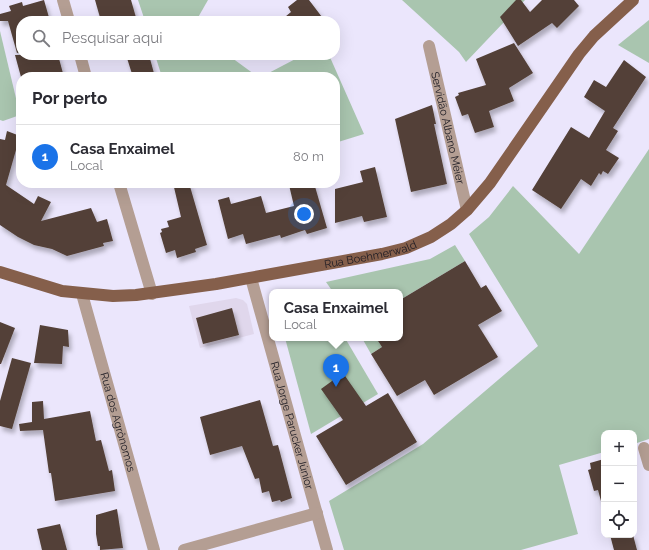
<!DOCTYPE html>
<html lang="pt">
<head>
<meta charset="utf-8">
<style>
  body { margin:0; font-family:Raleway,sans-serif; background:#f2f2f3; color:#2b2b33 }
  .controls { position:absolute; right:12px; bottom:12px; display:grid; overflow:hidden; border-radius:8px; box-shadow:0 4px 16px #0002 }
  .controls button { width:36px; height:36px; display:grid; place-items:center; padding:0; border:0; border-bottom:1px solid #e1e1e2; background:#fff; color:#2b2b33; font:20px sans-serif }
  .you { position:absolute; left:304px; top:214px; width:14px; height:14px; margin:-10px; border:3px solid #fff; border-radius:50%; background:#1a73e8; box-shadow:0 0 0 6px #1a73e833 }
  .badge { display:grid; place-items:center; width:26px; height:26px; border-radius:50%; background:#1a73e8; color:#fff; font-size:13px; font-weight:700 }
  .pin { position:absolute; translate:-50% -33px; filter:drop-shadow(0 1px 2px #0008) }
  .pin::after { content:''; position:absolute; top:21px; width:14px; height:12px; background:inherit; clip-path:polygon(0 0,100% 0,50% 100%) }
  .popup { position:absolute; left:269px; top:289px; width:134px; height:52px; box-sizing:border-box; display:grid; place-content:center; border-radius:8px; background:#fff; filter:drop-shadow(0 1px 3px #0005); font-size:13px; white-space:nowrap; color:#7c7c81 }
  .popup b { font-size:15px; color:#2b2b33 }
  .popup::after { content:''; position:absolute; left:50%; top:100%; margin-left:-8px; border:8px solid transparent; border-top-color:#fff }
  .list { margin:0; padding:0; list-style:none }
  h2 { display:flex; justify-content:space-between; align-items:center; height:52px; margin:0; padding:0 16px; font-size:17px }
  h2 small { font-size:13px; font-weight:400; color:#7c7c81 }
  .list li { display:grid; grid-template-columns:26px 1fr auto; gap:12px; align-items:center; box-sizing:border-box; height:64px; padding:0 16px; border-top:1px solid #e1e1e2 }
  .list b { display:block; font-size:15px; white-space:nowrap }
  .list p { margin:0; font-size:13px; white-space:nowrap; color:#7c7c81 }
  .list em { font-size:13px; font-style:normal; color:#7c7c81 }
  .icon { flex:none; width:22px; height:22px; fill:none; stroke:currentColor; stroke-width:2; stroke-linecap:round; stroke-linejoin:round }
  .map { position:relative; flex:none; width:649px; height:550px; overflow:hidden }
  .search { position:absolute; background:#fff; box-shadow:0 4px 16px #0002; left:16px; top:16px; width:324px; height:44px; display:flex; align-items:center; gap:10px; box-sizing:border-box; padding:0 14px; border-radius:16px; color:#7c7c81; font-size:15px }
  .panel { position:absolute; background:#fff; box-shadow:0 4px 16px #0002; left:16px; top:72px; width:324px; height:116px; border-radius:16px }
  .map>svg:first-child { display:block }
</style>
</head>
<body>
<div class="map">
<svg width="649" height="550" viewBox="0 0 649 550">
  <defs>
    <filter id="shadow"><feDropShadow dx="2.5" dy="4.5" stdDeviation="2" flood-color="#0004"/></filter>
  </defs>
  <rect width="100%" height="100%" fill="#ebe6fc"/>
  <polygon fill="#e0d7ec" points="236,298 243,300 247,304 254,334 200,348 189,306"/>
  <g fill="#a9c5af">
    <polygon points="138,0 208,0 196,21 145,21"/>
    <polygon points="402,0 525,0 466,62 459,52"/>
    <polygon points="649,20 649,63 618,45"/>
    <polygon points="0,31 20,115 3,121 0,120"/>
    <polygon points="155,55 228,55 258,77 162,77"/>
    <polygon points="303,55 329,55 364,134 335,143 335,77 261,77"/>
    <polygon points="649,149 649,439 634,444 634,433 604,433 604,452 559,465 578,534 521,550 344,550 329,501 423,444 538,346 469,234 489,217 513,186 579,254"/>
    <polygon points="455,245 465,261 400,300 400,292 333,292 326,282 430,259"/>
    <polygon points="285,338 345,338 378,394 311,434"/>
    <polygon points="362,338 376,338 382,347 371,354"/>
  </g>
  <g fill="#534037" filter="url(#shadow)">
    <polygon points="44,0 50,21 21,21 21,52 17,53 8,21 0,21 0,14 11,11 9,6 22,2 23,6"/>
    <polygon points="95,0 131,0 137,21 101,21"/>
    <polygon points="297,0 309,0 325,21 280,21 291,12 288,7"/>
    <polygon points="516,0 521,0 530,12 542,0 574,0 579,6 557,28 552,23 518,46 500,17"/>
    <polygon points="514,43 533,73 509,88 514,101 489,111 494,127 475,133 468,114 462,116 455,97 459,95 458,93 486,85 476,59"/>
    <polygon points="15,55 58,55 64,77 21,77"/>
    <polygon points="126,55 149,55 155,77 133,77"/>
    <polygon points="624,60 646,77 613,128 618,131 606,150 619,158 608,174 603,171 601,175 599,173 591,186 581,179 561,209 532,190 571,127 589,138 605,111 584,97 594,80 606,87"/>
    <polygon points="432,105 436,124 434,124 447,184 411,192 395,119"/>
    <polygon points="7,131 20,136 6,185 34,204 38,196 51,202 41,221 91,208 97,222 107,219 113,241 103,243 104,246 67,256 52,249 34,245 18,237 0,225 0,139 5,140"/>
    <polygon points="375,167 387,217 364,222 362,216 335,223 335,189 363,182 360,171"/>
    <polygon points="173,183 189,183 207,245 195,249 196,252 177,258 175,250 166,253 160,233 162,232 161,229 169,227 167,221 181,217"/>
    <polygon points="296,183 314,183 327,228 307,234 305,230 281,238 280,235 246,244 243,234 228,239 218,200 229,197 231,204 261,196 266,213 294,206 289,185"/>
    <polygon points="465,261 481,288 486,285 502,311 478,325 498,357 434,395 425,380 397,396 371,354 382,347 376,338 400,338 400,300"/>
    <polygon points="232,308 239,335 203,344 196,318"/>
    <polygon points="0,322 15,328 1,364 0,364"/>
    <polygon points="40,325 68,330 69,347 63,346 62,364 34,363"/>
    <polygon points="12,358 31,363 12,429 0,426 0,401"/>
    <polygon points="343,373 366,406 388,393 417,442 346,485 316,436 343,420 321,389"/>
    <polygon points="260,400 273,446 278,445 292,498 281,502 280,500 272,502 269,491 262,493 259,478 255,479 242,446 210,455 200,417"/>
    <polygon points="43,401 44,419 90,411 96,441 101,440 109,471 112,470 115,491 55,501 51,473 49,473 43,430 20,431 19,424 32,422 32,402"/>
    <polygon points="604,459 604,500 601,501 598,490 594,491 588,470 591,469 590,463"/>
    <polygon points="117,509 123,548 100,550 100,546 98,546 96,534 96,515"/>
    <polygon points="60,524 67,550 42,550 37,529"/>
    <polygon points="610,535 633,535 637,550 614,550"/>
  </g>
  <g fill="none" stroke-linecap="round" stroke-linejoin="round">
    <g stroke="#b49e93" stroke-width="12">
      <polyline points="63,0 69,21"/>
      <path id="s1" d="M 429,46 L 467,210"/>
      <polyline points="80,55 86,77"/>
      <polyline points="119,183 152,294"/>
      <path id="s2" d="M 251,278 L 327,550"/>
      <path id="s3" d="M 82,294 L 154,550"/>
      <polyline points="644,448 649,465"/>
      <polyline points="184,550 317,513"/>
    </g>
    <path stroke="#855f4b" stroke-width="12" id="s4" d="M 0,272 L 62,291 L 113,296 L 136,295 L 216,284 L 382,254 L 406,248 L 431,237 L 451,224 L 467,210 L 490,183 L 579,54 L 594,36 L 633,0"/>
  </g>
  <g text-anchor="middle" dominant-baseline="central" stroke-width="4" stroke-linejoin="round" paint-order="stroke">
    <g font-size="11" fill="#1d1b23" stroke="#f7f5fe">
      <text stroke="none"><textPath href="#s1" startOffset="84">Servidão Albano Méier</textPath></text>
      <text stroke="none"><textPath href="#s4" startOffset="377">Rua Boehmerwald</textPath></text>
      <text stroke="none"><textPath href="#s3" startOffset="133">Rua dos Agrônomos</textPath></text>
      <text stroke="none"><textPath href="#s2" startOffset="153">Rua Jorge Parucker Júnior</textPath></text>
    </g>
  </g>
</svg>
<div class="controls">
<button>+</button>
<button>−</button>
<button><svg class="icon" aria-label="locate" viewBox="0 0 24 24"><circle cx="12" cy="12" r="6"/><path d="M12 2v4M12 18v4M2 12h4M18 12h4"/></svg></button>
</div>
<div class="you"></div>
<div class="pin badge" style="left:336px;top:387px">1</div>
<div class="popup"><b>Casa Enxaimel</b>Local</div>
<div class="search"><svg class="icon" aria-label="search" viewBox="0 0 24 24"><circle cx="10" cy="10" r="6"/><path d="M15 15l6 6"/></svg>Pesquisar aqui</div>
<section class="panel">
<h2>Por perto<small></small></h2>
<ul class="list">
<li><span class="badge">1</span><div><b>Casa Enxaimel</b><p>Local</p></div><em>80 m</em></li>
</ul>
</section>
</div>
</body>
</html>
